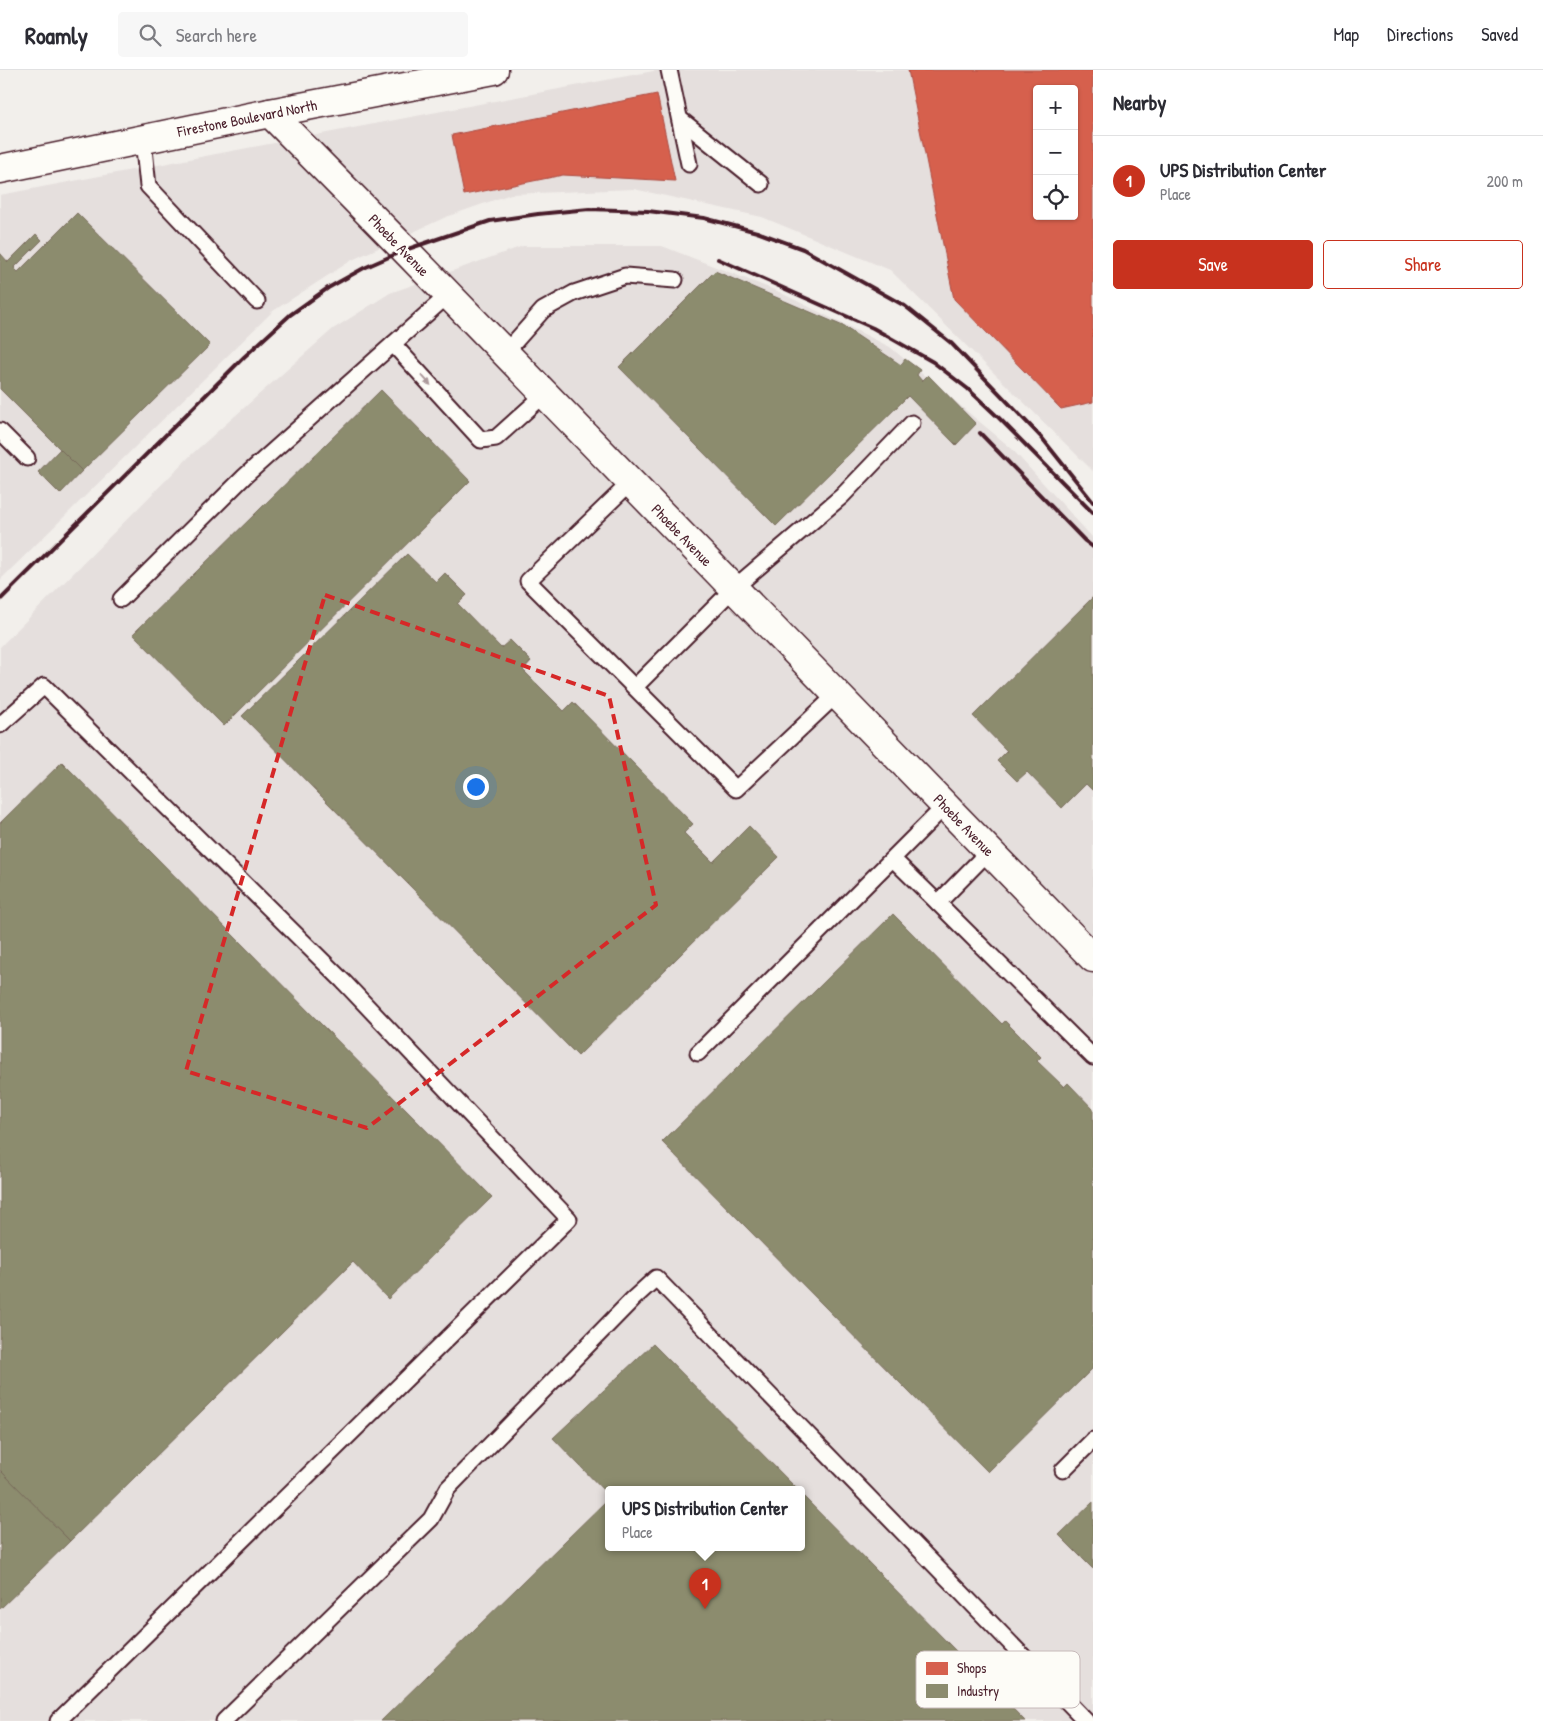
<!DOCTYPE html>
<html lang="en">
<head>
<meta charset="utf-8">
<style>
  body { margin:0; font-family:"Patrick Hand",sans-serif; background:#f7f7f7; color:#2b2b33 }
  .controls { position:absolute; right:15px; top:15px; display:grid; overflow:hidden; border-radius:5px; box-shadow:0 1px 4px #0004 }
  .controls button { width:45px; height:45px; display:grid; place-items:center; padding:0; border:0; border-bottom:1px solid #e1e1e2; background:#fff; color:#2b2b33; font:25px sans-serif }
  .you { position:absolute; left:475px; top:716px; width:18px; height:18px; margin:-12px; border:4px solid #fff; border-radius:50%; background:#1a73e8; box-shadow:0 0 0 8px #1a73e833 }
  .badge { display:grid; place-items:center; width:32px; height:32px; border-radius:50%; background:#c8321e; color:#fff; font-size:16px; font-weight:700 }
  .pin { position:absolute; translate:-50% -41px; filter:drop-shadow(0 1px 2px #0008) }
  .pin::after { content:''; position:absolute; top:26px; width:18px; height:15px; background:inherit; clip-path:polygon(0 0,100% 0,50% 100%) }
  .popup { position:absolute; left:605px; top:1416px; width:200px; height:65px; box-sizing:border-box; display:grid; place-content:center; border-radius:5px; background:#fff; filter:drop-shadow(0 1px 4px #0005); font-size:16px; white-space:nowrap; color:#7c7c81 }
  .popup b { font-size:19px; color:#2b2b33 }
  .popup::after { content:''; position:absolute; left:50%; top:100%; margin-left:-10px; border:10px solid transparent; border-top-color:#fff }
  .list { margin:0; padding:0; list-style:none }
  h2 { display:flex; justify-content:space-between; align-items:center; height:65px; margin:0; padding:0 20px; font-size:21px }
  h2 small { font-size:16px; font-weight:400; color:#7c7c81 }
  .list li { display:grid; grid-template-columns:32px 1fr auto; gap:15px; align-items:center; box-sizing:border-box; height:90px; padding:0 20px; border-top:1px solid #e1e1e2 }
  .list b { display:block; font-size:19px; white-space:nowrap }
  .list p { margin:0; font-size:16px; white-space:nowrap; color:#7c7c81 }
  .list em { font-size:16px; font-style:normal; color:#7c7c81 }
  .actions { display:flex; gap:10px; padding:15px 20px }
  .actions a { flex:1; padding:11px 0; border:1px solid #c8321e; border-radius:5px; text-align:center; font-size:18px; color:#c8321e }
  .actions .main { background:#c8321e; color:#fff }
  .icon { flex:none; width:28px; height:28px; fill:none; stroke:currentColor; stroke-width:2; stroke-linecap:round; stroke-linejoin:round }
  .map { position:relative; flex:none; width:1093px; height:1651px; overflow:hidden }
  header { display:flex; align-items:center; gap:30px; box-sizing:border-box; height:70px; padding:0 25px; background:#fff; border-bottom:1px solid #e1e1e2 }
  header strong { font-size:24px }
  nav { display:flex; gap:28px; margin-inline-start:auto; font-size:18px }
  .search { width:350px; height:45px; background:#f7f7f7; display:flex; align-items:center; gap:12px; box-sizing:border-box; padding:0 18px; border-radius:5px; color:#7c7c81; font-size:19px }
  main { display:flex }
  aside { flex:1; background:#fff }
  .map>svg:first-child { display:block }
</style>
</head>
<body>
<header>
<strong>Roamly</strong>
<div class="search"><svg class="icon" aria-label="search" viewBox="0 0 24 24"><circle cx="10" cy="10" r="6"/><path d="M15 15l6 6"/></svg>Search here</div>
<nav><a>Map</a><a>Directions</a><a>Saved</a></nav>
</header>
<main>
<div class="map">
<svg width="1093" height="1651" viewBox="0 0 1093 1651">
  <rect width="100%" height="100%" fill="#f2efeb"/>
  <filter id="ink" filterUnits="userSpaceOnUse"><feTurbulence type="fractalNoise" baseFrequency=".02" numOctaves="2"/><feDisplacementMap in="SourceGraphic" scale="10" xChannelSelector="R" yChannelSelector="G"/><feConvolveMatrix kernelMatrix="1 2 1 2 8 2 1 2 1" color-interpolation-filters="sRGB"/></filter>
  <g filter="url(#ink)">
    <g fill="#e5dfdd" fill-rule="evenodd">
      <path d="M 659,0 L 1093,0 L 1093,401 L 890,200 L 762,147 L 634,119 L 511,124 L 446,147 L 352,190 L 273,241 L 0,510 L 0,125 ZM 1037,19 L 1074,19 L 1074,146 L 1037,146 Z"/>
      <path d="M 523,176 L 662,176 L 777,221 L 890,277 L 1011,378 L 1093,468 L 1093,1651 L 0,1651 L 0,577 L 192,384 L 333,259 L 390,223 ZM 609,1420 L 801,1420 L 801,1478 L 609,1478 Z"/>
    </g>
    <g fill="#d6604d" stroke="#ac4c43" fill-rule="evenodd">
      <path d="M 908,0 L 1093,0 L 1093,332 L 1061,339 L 954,229 ZM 1037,19 L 1074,19 L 1074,146 L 1037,146 Z"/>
      <polygon points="657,24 675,111 563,105 464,125 452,65"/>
    </g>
    <g fill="#8c8c6e" stroke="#786b5a">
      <polygon points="77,143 210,275 82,401 0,319 0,183 8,192 36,164 42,170 14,198 18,202"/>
      <polygon points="715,201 843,256 901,295 905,289 920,300 917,305 922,311 928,305 976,354 956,375 908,326 776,456 619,297"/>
      <polygon points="381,320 470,411 224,656 133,564"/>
      <polygon points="60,379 82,401 60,424 38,402"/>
      <polygon points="407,484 436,512 445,503 467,525 458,534 501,578 510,570 531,591 523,600 564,641 573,632 693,754 684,763 713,792 749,756 779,787 578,986 242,646"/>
      <polygon points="1093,527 1093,721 1086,714 1062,738 1027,702 1017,711 997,691 1007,681 973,646"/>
      <polygon points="62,692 492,1127 388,1229 353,1192 70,1471 0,1400 0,753"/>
      <polygon points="893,844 1002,954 1005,951 1041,987 1037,991 1064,1017 1068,1013 1093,1039 1093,1298 988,1402 662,1072"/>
      <polygon points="653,1274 798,1420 609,1420 609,1426 553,1368"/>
      <polygon points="0,1400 70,1471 0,1539"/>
      <polygon points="801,1424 1025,1651 381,1651 609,1428 609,1478 801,1478"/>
      <polygon points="1093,1432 1093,1499 1059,1465"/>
    </g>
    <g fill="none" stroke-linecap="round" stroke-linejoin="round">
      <defs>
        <g id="service">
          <polyline points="669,0 689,94"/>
          <polyline points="680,49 761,114"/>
          <polyline points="143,70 148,116 257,231"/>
          <polyline points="393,274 481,370 496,368 545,324"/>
          <polyline points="505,283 543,240 574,223 625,206 675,210"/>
          <polyline points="0,361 27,388"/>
          <polyline points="631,412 528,511 736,719 837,624"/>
          <polyline points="121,529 245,406 448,225"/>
          <polyline points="635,617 734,518 842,426 912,353"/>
          <polyline points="0,655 44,616 343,911 569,1149 58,1651"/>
          <polyline points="989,781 938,833 1093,987"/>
          <polyline points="893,789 938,833"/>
          <polyline points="698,983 945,736"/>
          <polyline points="1063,1400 1093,1370"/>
          <polyline points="224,1651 431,1449 448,1418 633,1229 656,1208 1086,1651"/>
        </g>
        <polyline id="minor" points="270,43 405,180 1093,888"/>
        <polyline id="tertiary" points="0,99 270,43 494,0"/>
      </defs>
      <use href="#service" stroke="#4a1f2b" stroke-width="19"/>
      <use href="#minor" stroke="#4a1f2b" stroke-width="31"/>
      <use href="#tertiary" stroke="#4a1f2b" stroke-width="31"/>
      <use href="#service" stroke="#fdfcf7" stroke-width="15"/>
      <use href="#minor" stroke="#fdfcf7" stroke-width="28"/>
      <use href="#tertiary" stroke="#fdfcf7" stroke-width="28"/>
      <g stroke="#4a1f2b" stroke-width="4">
        <polyline points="718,189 873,258 933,292 968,319 999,348 1093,443"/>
        <polyline points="980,363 1085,471 1093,477"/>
        <polyline points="0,530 244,287 290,245 328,218 364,198 405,180 490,151 538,144 589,139 648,141 704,148 757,162 803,179 905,236 951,273 1042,368 1093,432"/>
      </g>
    </g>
    <defs><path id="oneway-solid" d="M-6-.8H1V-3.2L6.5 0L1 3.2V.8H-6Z" transform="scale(1.25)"/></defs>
    <use fill="#ac999b" href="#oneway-solid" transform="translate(426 310) rotate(48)"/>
  </g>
  <path fill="none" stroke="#d62828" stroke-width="4" stroke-dasharray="10 6" stroke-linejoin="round" d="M 325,525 L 609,626 L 656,835 L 367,1058 L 186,1001 Z"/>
  <g text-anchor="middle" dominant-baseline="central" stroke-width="5" stroke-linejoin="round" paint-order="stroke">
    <g font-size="15" fill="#4a1f2b" stroke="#fdfcf7">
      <text transform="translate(247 48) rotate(-11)">Firestone Boulevard North</text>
      <text transform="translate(399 175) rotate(46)">Phoebe Avenue</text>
      <text transform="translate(682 465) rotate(46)">Phoebe Avenue</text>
      <text transform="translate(964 755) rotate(46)">Phoebe Avenue</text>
    </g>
  </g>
  <rect x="916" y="1581" width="164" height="57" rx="8" fill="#fdfcf7" stroke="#c7baba" stroke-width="1"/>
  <rect x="926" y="1592" width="22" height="13" fill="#d6604d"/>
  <rect x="926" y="1614" width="22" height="14" fill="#8c8c6e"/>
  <g font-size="14" fill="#4a1f2b">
    <text x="957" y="1603">Shops</text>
    <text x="957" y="1626">Industry</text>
  </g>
</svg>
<div class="controls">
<button>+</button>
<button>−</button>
<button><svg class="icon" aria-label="locate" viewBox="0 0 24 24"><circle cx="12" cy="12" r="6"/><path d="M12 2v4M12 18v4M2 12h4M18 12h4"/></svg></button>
</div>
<div class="you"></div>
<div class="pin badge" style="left:705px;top:1539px">1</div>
<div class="popup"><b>UPS Distribution Center</b>Place</div>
</div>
<aside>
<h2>Nearby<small></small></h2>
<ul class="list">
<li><span class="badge">1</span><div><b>UPS Distribution Center</b><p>Place</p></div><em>200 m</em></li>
</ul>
<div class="actions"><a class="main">Save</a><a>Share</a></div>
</aside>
</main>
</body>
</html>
